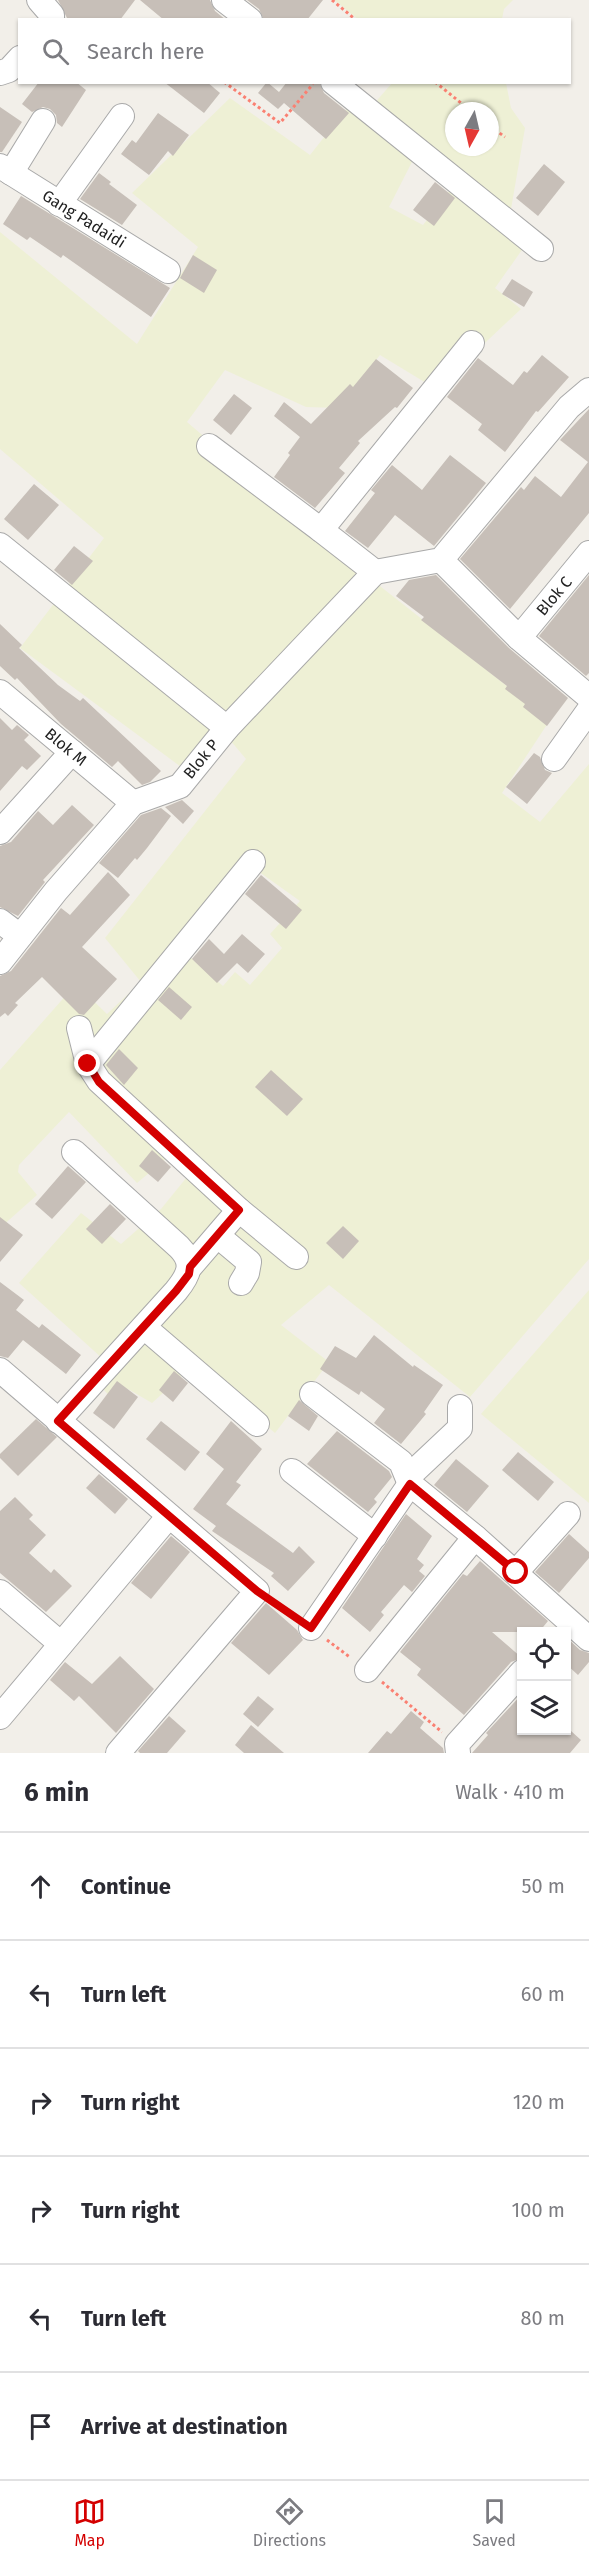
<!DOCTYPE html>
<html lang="en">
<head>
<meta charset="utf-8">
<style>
  body { margin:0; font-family:"Fira Sans",sans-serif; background:#f2f2f3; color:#2b2b33 }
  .controls { position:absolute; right:18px; bottom:18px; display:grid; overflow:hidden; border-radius:0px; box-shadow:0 2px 4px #0004 }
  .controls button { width:54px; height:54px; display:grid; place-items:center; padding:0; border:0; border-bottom:2px solid #e1e1e2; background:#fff; color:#2b2b33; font:30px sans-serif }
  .compass { position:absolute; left:445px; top:102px; width:54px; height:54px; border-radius:50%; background:#fff; box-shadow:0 2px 4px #0004; rotate:188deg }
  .stop { position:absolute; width:18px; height:18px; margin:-14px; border:4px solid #d40000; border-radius:50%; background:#fff }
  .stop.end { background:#d40000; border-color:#fff; box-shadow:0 2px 6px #0008 }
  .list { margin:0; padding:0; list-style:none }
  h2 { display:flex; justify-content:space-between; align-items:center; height:78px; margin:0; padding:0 24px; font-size:26px }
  h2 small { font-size:20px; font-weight:400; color:#7c7c81 }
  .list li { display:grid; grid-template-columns:39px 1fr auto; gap:18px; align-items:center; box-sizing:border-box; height:108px; padding:0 24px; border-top:2px solid #e1e1e2 }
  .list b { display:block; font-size:22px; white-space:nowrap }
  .list em { font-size:20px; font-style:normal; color:#7c7c81 }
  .icon { flex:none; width:33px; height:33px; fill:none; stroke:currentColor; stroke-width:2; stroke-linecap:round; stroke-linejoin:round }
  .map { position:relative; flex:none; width:589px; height:1753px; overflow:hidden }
  .search { position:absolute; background:#fff; box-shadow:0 2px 4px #0004; left:18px; right:18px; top:18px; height:66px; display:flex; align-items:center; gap:15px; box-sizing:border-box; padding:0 21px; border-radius:0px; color:#7c7c81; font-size:22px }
  .sheet { height:726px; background:#fff }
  nav { display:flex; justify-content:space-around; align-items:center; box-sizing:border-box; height:84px; border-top:2px solid #e1e1e2; background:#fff; font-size:16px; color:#7c7c81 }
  nav a { display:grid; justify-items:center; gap:3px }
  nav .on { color:#d40000 }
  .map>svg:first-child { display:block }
</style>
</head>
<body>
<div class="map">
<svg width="589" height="1753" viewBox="0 0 589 1753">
  <rect width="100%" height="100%" fill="#f2efe9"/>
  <g fill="#eef0d5" fill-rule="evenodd">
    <polygon points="334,0 513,0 504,9 502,19 359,20"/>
    <path d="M 392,83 L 506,83 L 511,108 L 525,128 L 511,209 L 373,105 ZM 454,111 L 490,111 L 490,147 L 454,147 Z"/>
    <path d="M 230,98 L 310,155 L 348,107 L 415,156 L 389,207 L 423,225 L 454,185 L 529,240 L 495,288 L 521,309 L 436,389 L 380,355 L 338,408 L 306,407 L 225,370 L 187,422 L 371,579 L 550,720 L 502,793 L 540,822 L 589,764 L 589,1259 L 470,1397 L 329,1285 L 281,1325 L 329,1362 L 275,1433 L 194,1365 L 152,1403 L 128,1389 L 115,1402 L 91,1376 L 103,1359 L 19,1283 L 81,1213 L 121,1244 L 161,1209 L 200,1161 L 185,1143 L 137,1183 L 69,1112 L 19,1165 L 18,1172 L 37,1195 L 0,1228 L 0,1070 L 76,984 L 107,1014 L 141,982 L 105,938 L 246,759 L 230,740 L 192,775 L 20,648 L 104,538 L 0,449 L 0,232 L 137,344 L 198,247 L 132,193 ZM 251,866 L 300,901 L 270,934 L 282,948 L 250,985 L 235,972 L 223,986 L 182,950 Z"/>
    <polygon points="589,1290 589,1503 481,1414"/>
  </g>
  <g fill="#c7bfb8">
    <polygon points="58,0 135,0 120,20 68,20"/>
    <polygon points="140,0 210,0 215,11 226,20 164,20"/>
    <polygon points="247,0 323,0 307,20 264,20 259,9"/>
    <polygon points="39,82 76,82 86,90 62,127 57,123 56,115 50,109 43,107 32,112 22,104"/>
    <polygon points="164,82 207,82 220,93 204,113"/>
    <polygon points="267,82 279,92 287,82 319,82 324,93 349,113 326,139 284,103 278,109 258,93"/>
    <polygon points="0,107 22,122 2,152 0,152"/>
    <polygon points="158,113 189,135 173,156 168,151 149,175 121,154 132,140 136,143"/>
    <polygon points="544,164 565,182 538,216 516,198"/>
    <polygon points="99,173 111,182 109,184 137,205 122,225 80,199"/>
    <polygon points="435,182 455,198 434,226 413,210"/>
    <polygon points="21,196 170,288 151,317 63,255 61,258 30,237 27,240 3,224"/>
    <polygon points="193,255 217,270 204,293 180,278"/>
    <polygon points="512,279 533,292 524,307 502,294"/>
    <polygon points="542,355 569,377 538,412 536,411 505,452 478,430 482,424 447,397 478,358 513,385 524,371 527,373"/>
    <polygon points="376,359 413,388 397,408 395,407 358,441 360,443 339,468 345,473 315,508 274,477 290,455 288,453 300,437 274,416 284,402 311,424 350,384 353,387"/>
    <polygon points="234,394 252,408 231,435 213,420"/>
    <polygon points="589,409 589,513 510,609 460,559 521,487 524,490 535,476 561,497 588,462 560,440"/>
    <polygon points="450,455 486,483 434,546 395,515 368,548 345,531 375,493 371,490 392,465 422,490"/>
    <polygon points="34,484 59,505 28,540 4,519"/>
    <polygon points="74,546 93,561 72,585 54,570"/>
    <polygon points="436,575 509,648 568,698 547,726 523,707 525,704 505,689 507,686 421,620 424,617 396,596 409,580"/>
    <polygon points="589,575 589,673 586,676 539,636"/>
    <polygon points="0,624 22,645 19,648 58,685 80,701 83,698 161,771 150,782 142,785 118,761 112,767 61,724 17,678 15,680 0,666"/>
    <polygon points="0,718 12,730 17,725 29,735 24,740 41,756 27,770 22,766 0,791"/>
    <polygon points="534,753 540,757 545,770 552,773 527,804 506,787"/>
    <polygon points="182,800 194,811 183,824 165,807"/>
    <polygon points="72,805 94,825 43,880 45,882 18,916 0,907 0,846 11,842 38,811 53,825"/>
    <polygon points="161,808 171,816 147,848 137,860 135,858 118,878 99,863 141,815"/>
    <polygon points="108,872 130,895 82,947 117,979 84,1015 79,1014 42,977 15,1003 18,1005 8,1016 5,1013 0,1017 0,976 11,971 61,908 70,915"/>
    <polygon points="261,875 302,910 286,929 245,894"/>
    <polygon points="242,934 265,954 248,973 237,963 217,983 192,959 209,939 224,954"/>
    <polygon points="169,987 192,1007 181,1020 158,1000"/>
    <polygon points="119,1049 138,1068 124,1085 106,1065"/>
    <polygon points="271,1070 303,1099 287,1116 255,1087"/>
    <polygon points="152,1150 171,1167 158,1182 139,1166"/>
    <polygon points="68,1166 86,1182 52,1219 35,1204"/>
    <polygon points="110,1204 126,1219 102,1244 86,1229"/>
    <polygon points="0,1217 23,1235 0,1262"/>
    <polygon points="343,1226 359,1241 343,1259 326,1243"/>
    <polygon points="0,1282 24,1300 16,1310 39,1328 42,1324 81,1355 66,1374 23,1340 8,1358 0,1356"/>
    <polygon points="374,1335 413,1367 414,1365 443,1385 424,1412 426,1414 401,1444 374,1423 385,1409 361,1391 359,1395 320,1369 335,1346 356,1358"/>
    <polygon points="174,1371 188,1383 173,1402 159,1390"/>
    <polygon points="117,1381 138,1397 114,1429 93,1413"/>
    <polygon points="299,1400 318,1416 309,1431 288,1416"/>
    <polygon points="36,1419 57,1437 18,1476 0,1458 0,1454"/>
    <polygon points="161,1421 200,1452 185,1471 146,1439"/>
    <polygon points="231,1421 262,1449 236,1482 241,1485 226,1504 293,1553 299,1546 315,1562 288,1591 271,1576 274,1573 212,1531 216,1526 193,1509 224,1469 206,1454"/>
    <polygon points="337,1431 389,1471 392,1477 374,1499 377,1502 368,1512 307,1464"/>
    <polygon points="518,1452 554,1482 538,1501 502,1470"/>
    <polygon points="456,1459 489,1486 467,1512 434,1485"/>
    <polygon points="99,1474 128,1499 115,1514 86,1488"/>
    <polygon points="15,1497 33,1515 29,1519 46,1535 29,1553 51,1573 54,1569 72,1586 46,1612 0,1573 0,1511"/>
    <polygon points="406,1514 432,1536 417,1559 424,1565 419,1571 425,1576 412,1592 404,1585 381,1612 384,1615 370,1632 342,1608"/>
    <polygon points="569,1534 589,1552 589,1558 559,1593 535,1572"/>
    <polygon points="171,1536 190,1552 151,1599 131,1583"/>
    <polygon points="480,1561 548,1621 539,1632 492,1632 522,1658 511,1662 464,1715 417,1675 421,1669 400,1652 463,1574 467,1576"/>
    <polygon points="266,1603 297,1630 303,1640 269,1675 231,1643"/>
    <polygon points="567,1638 580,1650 589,1653 589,1662 578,1675 567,1665"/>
    <polygon points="120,1656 154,1689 116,1733 79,1696 74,1701 50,1680 65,1662 92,1684"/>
    <polygon points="522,1694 522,1731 571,1731 581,1740 570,1753 472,1753 488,1735 486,1733"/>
    <polygon points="258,1696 274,1709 258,1727 243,1714"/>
    <polygon points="411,1711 424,1722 420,1728 443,1748 444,1753 368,1753 387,1731 391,1734"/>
    <polygon points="169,1716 186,1731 167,1753 140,1753 138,1751"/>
    <polygon points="251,1725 284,1753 244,1753 235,1745"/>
  </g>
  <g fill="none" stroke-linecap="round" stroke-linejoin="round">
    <defs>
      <g id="minor">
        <polyline points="39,0 52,15 52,20"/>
        <polyline points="224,0 250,20"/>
        <polyline points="0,73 9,70 20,58"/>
        <polyline points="333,82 541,249"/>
        <polyline points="0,166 168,271"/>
        <polyline points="11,173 43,121"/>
        <polyline points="59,204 122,116"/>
        <polyline points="209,446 321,530"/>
        <polyline points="0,545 227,728"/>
        <polyline points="441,560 519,638 589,697"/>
        <polyline points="375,572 321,530 472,343"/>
        <polyline points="375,572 441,560 569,407 589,390"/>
        <polyline points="519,638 589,553"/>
        <polyline points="0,692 133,803"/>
        <polyline points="554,759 589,710"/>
        <polyline points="0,832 72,752"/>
        <polyline points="0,921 20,936"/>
        <polyline points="0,962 56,891 133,803 180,786 227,728 375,572"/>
        <polyline points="79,1028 88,1064 99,1081 239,1210 190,1267"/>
        <polyline points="88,1064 253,862"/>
        <polyline points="239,1210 296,1257"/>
        <polyline points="218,1236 249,1262 247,1273 241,1283"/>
        <polyline points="144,1327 257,1424"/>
        <polyline points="0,1370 257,1591 118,1753"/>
        <polyline points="312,1394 401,1462 410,1484 475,1537 589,1639"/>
        <path d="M 58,1421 L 176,1291 C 189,1275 195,1263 179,1247 L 74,1152"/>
        <polyline points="292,1471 375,1536"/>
        <polyline points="408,1477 460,1428 460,1407"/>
        <polyline points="516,1572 568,1514"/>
        <polyline points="0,1592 61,1644"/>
        <polyline points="311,1628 410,1484"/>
        <polyline points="367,1670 475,1537"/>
        <polyline points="0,1717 169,1516"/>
        <polyline points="458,1753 457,1744 522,1672"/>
      </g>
    </defs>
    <use href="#minor" stroke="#a9a9a9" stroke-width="26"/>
    <g stroke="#fa8072" stroke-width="3" stroke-dasharray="3 3" stroke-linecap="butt">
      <polyline points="332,0 356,20"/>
      <polyline points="224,82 280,123 313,84"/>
      <polyline points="435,82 471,111"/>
      <polyline points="490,126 505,137"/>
      <polyline points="274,1602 295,1617"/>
      <polyline points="327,1640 351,1658"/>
      <polyline points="382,1682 442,1732"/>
    </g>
    <use href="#minor" stroke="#fff" stroke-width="24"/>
  </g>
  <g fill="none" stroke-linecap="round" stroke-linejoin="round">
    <polyline stroke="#d40000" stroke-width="8" points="88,1064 99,1082 239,1210 190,1267 189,1274 176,1291 58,1421 257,1591 311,1628 410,1484 516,1572"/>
  </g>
  <g text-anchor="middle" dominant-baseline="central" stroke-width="6" stroke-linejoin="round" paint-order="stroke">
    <g font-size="16" fill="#222" stroke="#fff">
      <text transform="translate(84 219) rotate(32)">Gang Padaidi</text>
      <text transform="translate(554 596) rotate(-50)">Blok C</text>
      <text transform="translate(66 747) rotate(40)">Blok M</text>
      <text transform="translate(201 759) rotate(-51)">Blok P</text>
    </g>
  </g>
</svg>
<div class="controls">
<button><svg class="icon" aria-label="locate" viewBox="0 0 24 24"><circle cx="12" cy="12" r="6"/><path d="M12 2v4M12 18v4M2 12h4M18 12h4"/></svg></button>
<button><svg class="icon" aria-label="layers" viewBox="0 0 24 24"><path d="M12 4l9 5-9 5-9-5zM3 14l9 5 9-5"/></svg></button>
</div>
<svg class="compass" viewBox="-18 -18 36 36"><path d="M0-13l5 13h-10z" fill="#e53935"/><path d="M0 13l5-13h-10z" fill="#7c7c81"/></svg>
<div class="stop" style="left:516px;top:1572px"></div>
<div class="stop end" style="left:88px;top:1064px"></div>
<div class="search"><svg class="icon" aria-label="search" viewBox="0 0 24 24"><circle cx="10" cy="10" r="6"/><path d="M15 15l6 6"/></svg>Search here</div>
</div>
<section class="sheet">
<h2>6 min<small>Walk · 410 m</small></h2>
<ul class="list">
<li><svg class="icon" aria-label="ahead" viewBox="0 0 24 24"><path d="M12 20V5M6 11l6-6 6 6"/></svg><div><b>Continue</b></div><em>50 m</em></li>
<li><svg class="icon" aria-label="left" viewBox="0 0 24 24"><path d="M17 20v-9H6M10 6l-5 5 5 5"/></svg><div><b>Turn left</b></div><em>60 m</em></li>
<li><svg class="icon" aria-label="right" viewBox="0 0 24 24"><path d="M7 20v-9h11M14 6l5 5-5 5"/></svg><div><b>Turn right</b></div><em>120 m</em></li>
<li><svg class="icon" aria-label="right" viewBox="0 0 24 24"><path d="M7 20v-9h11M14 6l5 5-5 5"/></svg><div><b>Turn right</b></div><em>100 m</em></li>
<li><svg class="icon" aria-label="left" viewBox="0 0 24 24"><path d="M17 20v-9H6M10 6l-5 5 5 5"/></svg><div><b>Turn left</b></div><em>80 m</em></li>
<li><svg class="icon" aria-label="arrive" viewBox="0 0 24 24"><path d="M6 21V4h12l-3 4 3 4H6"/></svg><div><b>Arrive at destination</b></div></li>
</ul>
</section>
<nav>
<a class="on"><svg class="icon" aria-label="map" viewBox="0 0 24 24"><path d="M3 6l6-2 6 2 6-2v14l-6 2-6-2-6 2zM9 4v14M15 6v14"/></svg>Map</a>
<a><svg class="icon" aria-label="directions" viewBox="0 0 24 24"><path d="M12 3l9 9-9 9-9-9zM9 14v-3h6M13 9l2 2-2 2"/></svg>Directions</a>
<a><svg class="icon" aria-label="saved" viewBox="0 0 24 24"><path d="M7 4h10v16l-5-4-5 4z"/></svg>Saved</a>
</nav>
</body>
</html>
